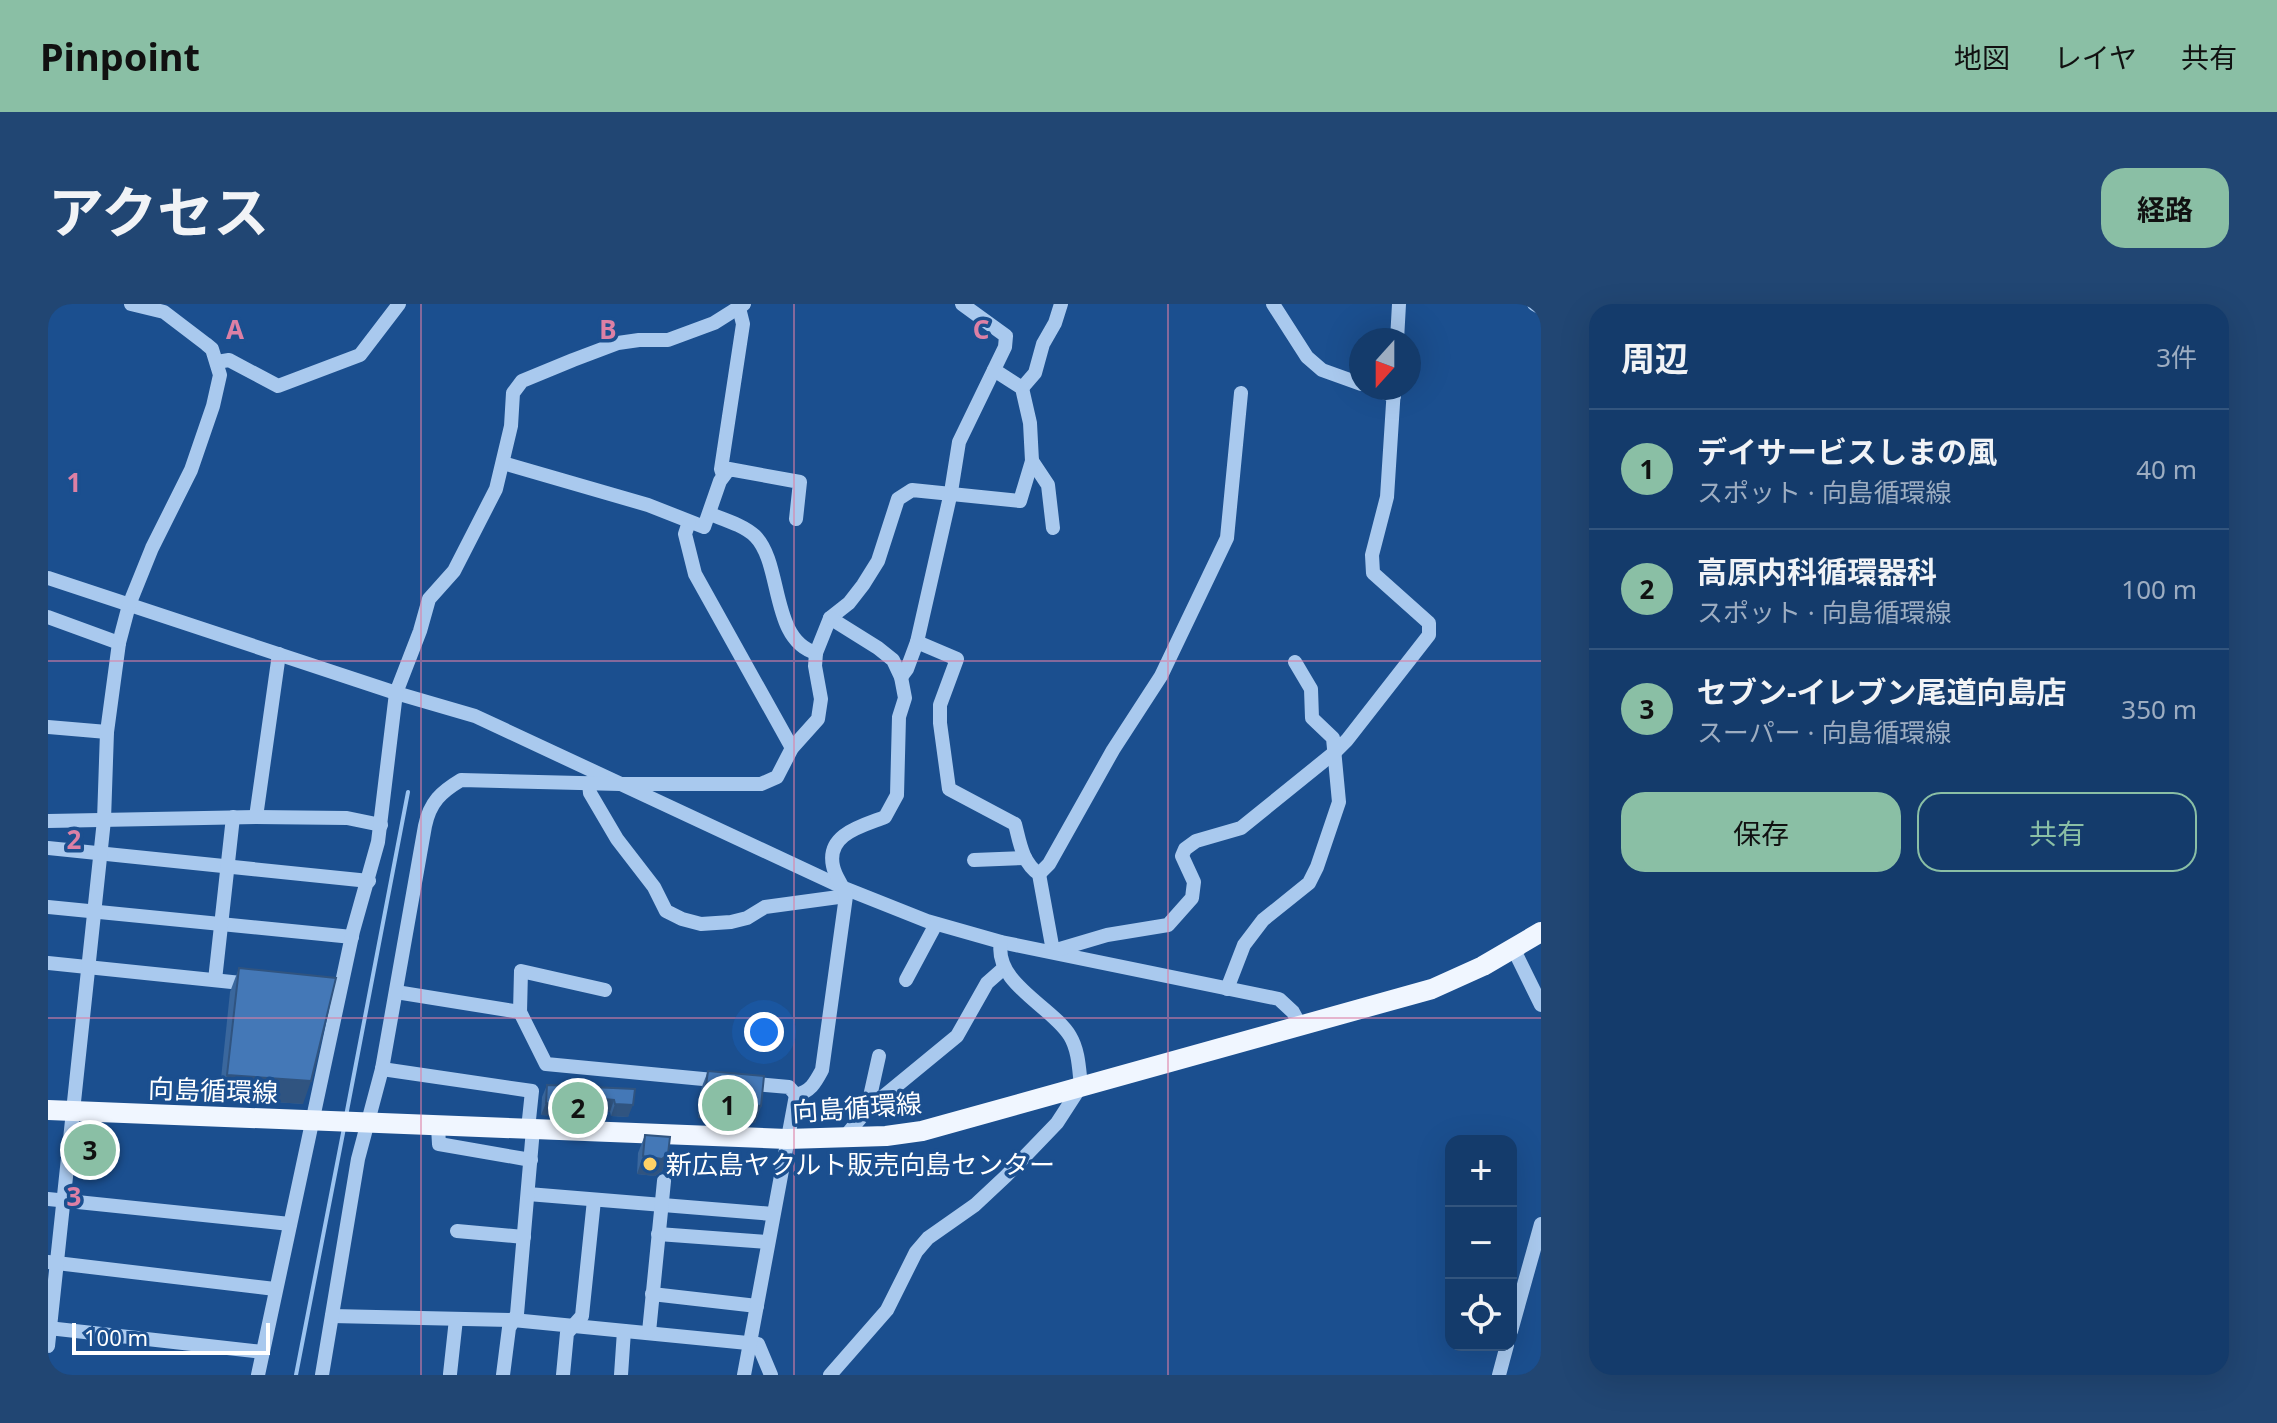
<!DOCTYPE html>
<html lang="ja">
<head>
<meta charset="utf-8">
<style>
  body { margin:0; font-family:"Noto Sans","Noto Sans JP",sans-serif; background:#214673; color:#f1f3f6 }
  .controls { position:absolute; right:24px; bottom:24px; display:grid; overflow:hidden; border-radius:16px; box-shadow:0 8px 32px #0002 }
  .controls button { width:72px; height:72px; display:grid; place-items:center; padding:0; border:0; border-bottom:2px solid #33557e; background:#143b6b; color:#f1f3f6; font:40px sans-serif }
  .compass { position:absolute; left:1301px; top:24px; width:72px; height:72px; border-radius:50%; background:#143b6b; box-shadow:0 8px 32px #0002; rotate:201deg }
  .scale { position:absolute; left:24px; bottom:20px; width:198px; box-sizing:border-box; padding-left:8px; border:4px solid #fff; border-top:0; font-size:22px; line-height:28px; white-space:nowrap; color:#fff; -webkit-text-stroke:6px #1b4f8f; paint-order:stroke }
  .you { position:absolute; left:716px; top:728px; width:28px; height:28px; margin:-20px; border:6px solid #fff; border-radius:50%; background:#1a73e8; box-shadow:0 0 0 12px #1a73e833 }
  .badge { display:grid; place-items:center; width:52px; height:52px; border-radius:50%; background:#8abfa5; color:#111; font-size:26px; font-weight:700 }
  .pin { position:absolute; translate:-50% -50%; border:4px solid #fff; box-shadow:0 2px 8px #0006 }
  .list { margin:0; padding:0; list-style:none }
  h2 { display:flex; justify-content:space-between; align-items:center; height:104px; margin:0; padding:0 32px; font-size:34px }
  h2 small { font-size:26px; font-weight:400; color:#9dadc1 }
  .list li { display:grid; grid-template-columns:52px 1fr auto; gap:24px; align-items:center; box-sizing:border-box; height:120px; padding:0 32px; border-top:2px solid #33557e }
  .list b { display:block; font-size:30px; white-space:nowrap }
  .list p { margin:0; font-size:26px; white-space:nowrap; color:#9dadc1 }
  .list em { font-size:26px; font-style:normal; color:#9dadc1 }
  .actions { display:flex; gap:16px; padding:24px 32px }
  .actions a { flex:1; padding:18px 0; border:2px solid #8abfa5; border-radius:24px; text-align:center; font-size:28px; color:#8abfa5 }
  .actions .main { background:#8abfa5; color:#111 }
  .icon { flex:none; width:44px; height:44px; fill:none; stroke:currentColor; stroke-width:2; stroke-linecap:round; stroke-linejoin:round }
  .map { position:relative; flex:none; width:1493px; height:1071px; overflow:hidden; border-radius:24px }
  header { display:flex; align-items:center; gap:48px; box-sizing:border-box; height:112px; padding:0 40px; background:#8abfa5; color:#111 }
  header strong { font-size:38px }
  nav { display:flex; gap:44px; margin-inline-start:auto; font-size:28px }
  .intro { display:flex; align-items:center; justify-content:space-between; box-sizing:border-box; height:192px; padding:0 48px }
  h1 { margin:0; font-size:56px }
  .button { padding:20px 36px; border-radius:24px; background:#8abfa5; color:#111; font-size:28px; font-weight:700 }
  main { display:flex; gap:48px; padding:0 48px }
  aside { flex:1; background:#143b6b; border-radius:24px; box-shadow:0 8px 32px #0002 }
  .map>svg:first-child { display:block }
</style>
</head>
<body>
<header>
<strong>Pinpoint</strong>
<nav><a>地図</a><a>レイヤ</a><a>共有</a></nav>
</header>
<div class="intro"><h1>アクセス</h1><a class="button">経路</a></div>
<main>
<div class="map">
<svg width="1493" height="1071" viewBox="0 0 1493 1071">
  <rect width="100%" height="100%" fill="#1b4f8f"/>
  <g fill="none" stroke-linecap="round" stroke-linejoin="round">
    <g stroke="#9cc4f0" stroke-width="4">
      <polyline points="298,812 360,488"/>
      <polyline points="248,1071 296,824"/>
    </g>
    <g stroke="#a9c9ee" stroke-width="14">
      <polyline points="1225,0 1259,53 1274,66 1313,80"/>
      <polyline points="1486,0 1493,4"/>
      <polyline points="1349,36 1351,0"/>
      <polyline points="169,58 181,56 230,82 312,51 351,0"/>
      <polyline points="974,84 987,69 995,40 1007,19 1013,0"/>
      <polyline points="1324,84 1346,92"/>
      <polyline points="984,157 1000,181 1005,224"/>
      <polyline points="455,159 600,201 656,223 672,177 681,165 752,178 748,215"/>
      <polyline points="675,171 673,165 695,20 691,4"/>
      <path d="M 662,210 C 677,216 695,221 707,232 C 735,260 722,336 768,349"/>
      <polyline points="641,218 637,230 647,270 744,444"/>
      <polyline points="0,274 348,389 427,412 796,584 879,617 953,638 1231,695 1245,708 1252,721"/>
      <polyline points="0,313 71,339"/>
      <path d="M 869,338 L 909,355 L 892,401 L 892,419 L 901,485 L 967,520 C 972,539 974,558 991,570 L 1005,647 L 1059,631 L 1120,621 L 1144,594 L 1146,578 L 1134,552 L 1137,545 L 1148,537 L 1193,524 L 1287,448 L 1299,436 L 1381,331 L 1381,319 L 1325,269 L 1324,251 L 1339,193 L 1346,84"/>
      <polyline points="853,373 859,365 869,338 903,188 911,138 957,43 958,32 914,0"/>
      <polyline points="0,423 59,428"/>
      <polyline points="541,479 542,489 569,535 606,583 618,607 634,615 653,620 683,618 699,614 717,603 798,592"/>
      <polyline points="208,513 231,350"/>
      <polyline points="0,517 208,513 299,514 333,521"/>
      <polyline points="0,544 321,577"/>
      <polyline points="926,556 977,554"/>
      <polyline points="991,570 1001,560 1065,446 1113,372 1179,234 1193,89"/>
      <polyline points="0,603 304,633"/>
      <polyline points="1466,646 1493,701"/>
      <polyline points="0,659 203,680"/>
      <polyline points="167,676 185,513"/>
      <polyline points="858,676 888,620"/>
      <polyline points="1179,685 1196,641 1215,616 1261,579 1269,563 1291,498 1285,434 1264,414 1263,385 1247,358"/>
      <polyline points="557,686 473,667 472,708 498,760 676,777"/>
      <polyline points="348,688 472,708"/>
      <polyline points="334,765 484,787 480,825"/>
      <polyline points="696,779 741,783 748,791"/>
      <polyline points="819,806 831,752"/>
      <polyline points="390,823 391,840 483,856"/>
      <polyline points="796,834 819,806 909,732 939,679 956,664"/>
      <polyline points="480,890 725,910"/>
      <polyline points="0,895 242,920"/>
      <polyline points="409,927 476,933"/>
      <polyline points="610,930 720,938"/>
      <polyline points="0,958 227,985"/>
      <polyline points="604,990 709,1002"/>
      <polyline points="284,1012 465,1016 710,1040 723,1071"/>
      <polyline points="0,1024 215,1048"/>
      <polyline points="1463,1027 1493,920"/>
      <polyline points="601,1028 616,877"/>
      <polyline points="0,1042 56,516 59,428 71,339 81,301 104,244 143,166 165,102 172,71 164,45 158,40 116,8 83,0"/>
      <polyline points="402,1070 408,1015"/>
      <polyline points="210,1071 305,627 330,538 348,389 372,327 381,295 406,267 448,185 463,122 465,89 474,77 525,56 570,39 591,36 620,36 666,19 696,0"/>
      <path d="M 274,1071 L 310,855 L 334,765 L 377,522 C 382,498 393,488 413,476 L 572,480 L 713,480 L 729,473 L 744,444 L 770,415 L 773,395 L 767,362 L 768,349 L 782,314 L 801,299 L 815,281 L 830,257 L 850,195 L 864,186 L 972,197 L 984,157 L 982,119 L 974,84 L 946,66"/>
      <polyline points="455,1071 461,1024 469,1010 485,825"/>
      <polyline points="515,1071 519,1029 534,1012 546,896"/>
      <polyline points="573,1071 576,1027"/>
      <path d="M 696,1071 L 748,791 C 763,787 767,779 774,766 L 798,592 C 795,581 787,573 785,562 C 778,530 814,522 837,513 L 849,491 L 851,413 L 857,394 L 853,373 L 845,356 L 830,344 L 782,314"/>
      <path d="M 782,1071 L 839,1006 L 868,948 L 880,934 L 927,901 L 958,872 L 1009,819 L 1033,782 C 1031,766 1031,747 1022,732 C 1005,703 945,679 953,638"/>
      <polyline points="1451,1071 1459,1041"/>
    </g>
    <polyline stroke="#f0f6ff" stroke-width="20" points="0,806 739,835 838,832 874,827 1384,685 1435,662 1493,628"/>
  </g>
  <g fill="#3a679d">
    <polygon points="191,664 255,800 171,794 182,688"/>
    <polygon points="660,767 713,802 707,819 650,814 653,785"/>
    <polygon points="499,781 587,785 580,813 563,812 562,808 545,806 542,814 493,811 494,793"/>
    <polygon points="37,820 51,864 29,862 32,832"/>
    <polygon points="597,831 620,850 614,867 607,872 589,870 590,849"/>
  </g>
  <g fill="#305480">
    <polygon points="179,771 263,777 255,800 171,794"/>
    <polygon points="547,794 566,796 562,808 545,806 542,814 493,811 498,799"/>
    <polygon points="656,796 713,802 707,819 650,814"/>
    <polygon points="567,800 585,801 580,813 563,812"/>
    <polygon points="34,850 55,852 51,864 29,862"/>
    <polygon points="620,850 614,867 607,872 589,870 595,852"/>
  </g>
  <g fill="#4478b7" stroke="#305480" stroke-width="2">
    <polygon points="191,664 288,674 263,777 179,771"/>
    <polygon points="660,767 716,772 713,802 656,796"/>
    <polygon points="499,781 587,785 585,801 567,800 566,796 547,794 546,802 498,799"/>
    <polygon points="37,820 58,822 55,852 34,850"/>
    <polygon points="597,831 622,833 620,850 614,855 595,852"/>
  </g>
  <path fill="none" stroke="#dd80a5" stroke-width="2" stroke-opacity="0.55" d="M 373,0 L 373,1071M 746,0 L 746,1071M 1120,0 L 1120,1071M 0,357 L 1493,357M 0,714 L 1493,714"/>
  <circle fill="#ffd166" stroke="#1b4f8f" stroke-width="3" cx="602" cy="860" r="8"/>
  <g text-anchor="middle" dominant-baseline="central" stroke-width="7" stroke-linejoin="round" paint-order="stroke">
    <g font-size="26" fill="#fff" stroke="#1b4f8f">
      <text transform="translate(165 786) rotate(2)">向島循環線</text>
      <text transform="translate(809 803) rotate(-4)">向島循環線</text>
    </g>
    <g font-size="26" fill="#fff" stroke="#1b4f8f" text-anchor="start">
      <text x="618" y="860">新広島ヤクルト販売向島センター</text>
    </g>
  </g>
  <g font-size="26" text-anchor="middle" font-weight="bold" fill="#dd80a5" stroke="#1b4f8f" stroke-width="7" stroke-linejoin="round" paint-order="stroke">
    <text x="187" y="35">A</text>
    <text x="560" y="35">B</text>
    <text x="933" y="35">C</text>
    <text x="26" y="188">1</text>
    <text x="26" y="545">2</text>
    <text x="26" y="902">3</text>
  </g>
</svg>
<div class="controls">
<button>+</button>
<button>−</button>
<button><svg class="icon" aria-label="locate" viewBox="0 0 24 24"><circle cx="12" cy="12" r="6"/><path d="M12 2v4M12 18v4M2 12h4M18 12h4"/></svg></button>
</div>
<svg class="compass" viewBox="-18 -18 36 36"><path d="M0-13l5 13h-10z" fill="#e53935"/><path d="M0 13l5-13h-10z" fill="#9dadc1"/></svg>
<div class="scale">100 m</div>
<div class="you"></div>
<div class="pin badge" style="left:680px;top:801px">1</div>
<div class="pin badge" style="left:530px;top:804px">2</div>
<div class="pin badge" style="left:42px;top:846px">3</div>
</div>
<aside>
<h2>周辺<small>3件</small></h2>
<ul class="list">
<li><span class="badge">1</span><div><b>デイサービスしまの風</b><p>スポット · 向島循環線</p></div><em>40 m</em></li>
<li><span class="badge">2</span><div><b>高原内科循環器科</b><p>スポット · 向島循環線</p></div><em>100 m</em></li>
<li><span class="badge">3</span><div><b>セブン-イレブン尾道向島店</b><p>スーパー · 向島循環線</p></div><em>350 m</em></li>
</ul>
<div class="actions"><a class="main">保存</a><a>共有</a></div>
</aside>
</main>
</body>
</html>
